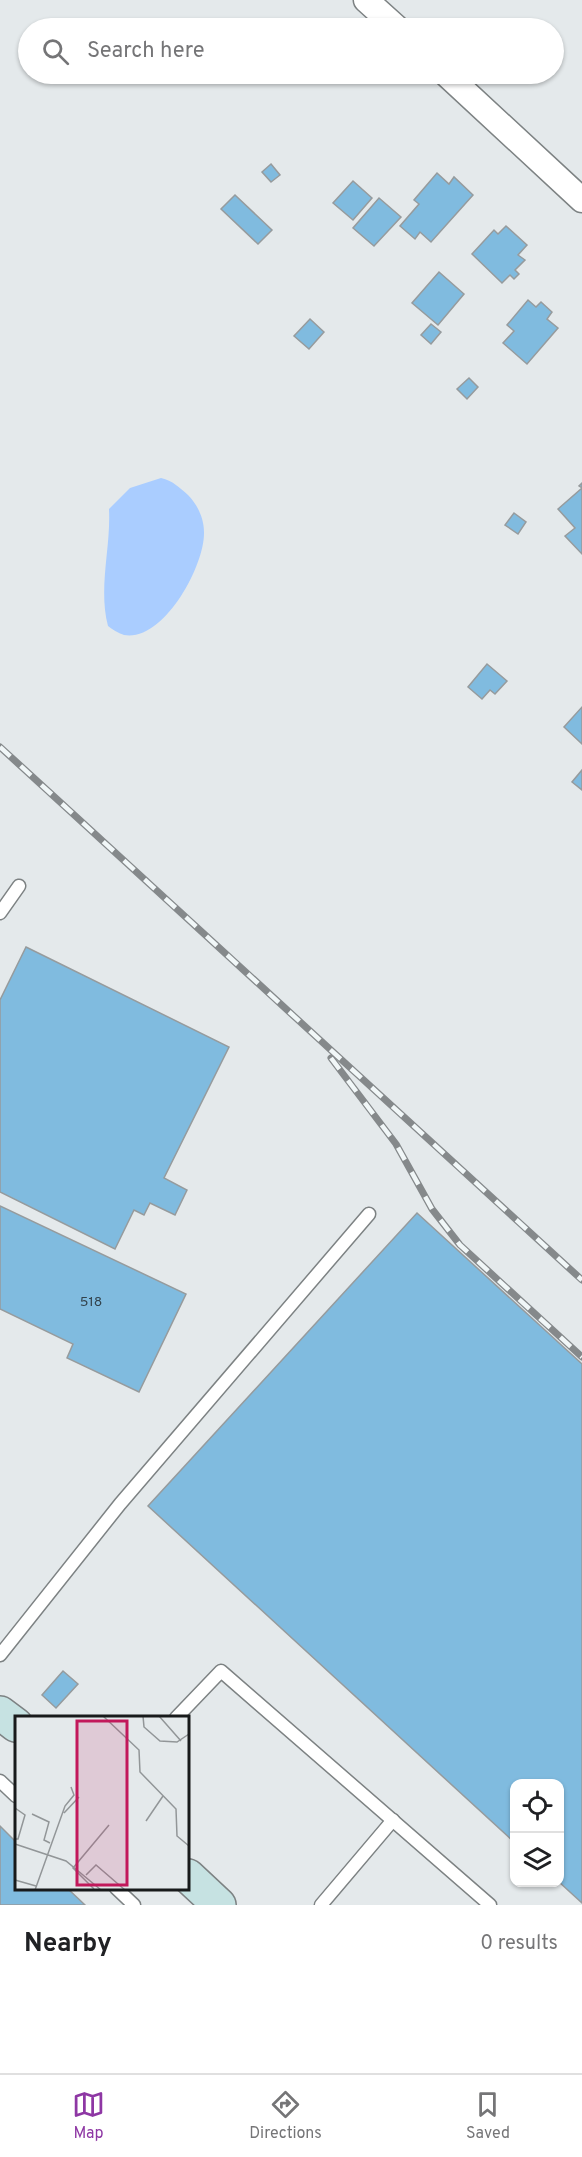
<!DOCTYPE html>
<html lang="en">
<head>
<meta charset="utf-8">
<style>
  body { margin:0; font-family:Overpass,sans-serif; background:#f2f2f2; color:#202124 }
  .controls { position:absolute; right:18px; bottom:18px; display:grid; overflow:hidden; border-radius:12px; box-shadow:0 2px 4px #0004 }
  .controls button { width:54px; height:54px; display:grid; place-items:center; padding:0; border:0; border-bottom:2px solid #e0e0e0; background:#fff; color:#202124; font:30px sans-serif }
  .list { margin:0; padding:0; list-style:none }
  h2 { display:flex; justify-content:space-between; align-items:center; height:78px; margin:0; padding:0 24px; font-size:26px }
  h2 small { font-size:20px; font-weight:400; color:#757577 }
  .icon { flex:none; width:33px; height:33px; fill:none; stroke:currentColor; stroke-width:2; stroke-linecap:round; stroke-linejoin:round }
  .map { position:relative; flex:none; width:582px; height:1905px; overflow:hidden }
  .search { position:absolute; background:#fff; box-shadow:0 2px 4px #0004; left:18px; right:18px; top:18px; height:66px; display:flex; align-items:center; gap:15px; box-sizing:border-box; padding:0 21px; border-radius:33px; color:#757577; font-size:22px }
  .sheet { height:168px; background:#fff }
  nav { display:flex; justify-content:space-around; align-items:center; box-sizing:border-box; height:84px; border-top:2px solid #e0e0e0; background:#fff; font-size:16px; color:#757577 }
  nav a { display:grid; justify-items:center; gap:3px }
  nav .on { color:#8e37a4 }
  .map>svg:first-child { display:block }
</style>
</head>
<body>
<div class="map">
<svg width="582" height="1905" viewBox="0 0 582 1905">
  <rect width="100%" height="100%" fill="#e4e9eb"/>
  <path fill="#aacdff" d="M 161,478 C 173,481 179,487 188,495 C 197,504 204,518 204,532 C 205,565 164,642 124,635 C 118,633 112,629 108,626 C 98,588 111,548 109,509 L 130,488 Z"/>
  <g fill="#80bbdf" stroke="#969b9d" stroke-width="1.5">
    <polygon points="271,164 280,175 271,182 262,172"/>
    <polygon points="437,173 449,184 454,177 473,195 431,242 420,232 415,239 400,226 419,204 414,200"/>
    <polygon points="353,181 372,198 353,220 333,203"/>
    <polygon points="235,195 272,230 258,244 221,209"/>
    <polygon points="379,198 401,217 374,246 353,228"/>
    <polygon points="506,226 527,245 518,255 525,260 515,270 519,274 514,279 510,275 502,283 472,254 494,230 498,234"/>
    <polygon points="439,272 464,294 438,325 412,303"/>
    <polygon points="528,300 536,307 541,302 552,312 547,319 558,328 527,364 503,343 514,331 507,325"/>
    <polygon points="310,319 324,332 309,349 294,336"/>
    <polygon points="431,324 441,332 431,344 421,335"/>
    <polygon points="469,378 478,387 467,399 457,389"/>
    <polygon points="582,483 582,554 565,536 575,528 558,509 582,488 579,486"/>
    <polygon points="514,513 526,522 518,534 505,525"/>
    <polygon points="487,664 507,681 495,694 490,690 482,699 468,687"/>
    <polygon points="582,707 582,744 564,727"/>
    <polygon points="582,770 582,790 572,782"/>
    <polygon points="26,947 229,1047 164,1178 187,1190 175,1215 150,1203 144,1215 134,1210 115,1249 0,1192 0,1000"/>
    <polygon points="0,1206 186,1294 139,1392 67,1358 73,1344 0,1309"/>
    <polygon points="417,1213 582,1364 582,1903 559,1882 560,1784 514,1784 514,1842 148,1506"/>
    <polygon points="63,1671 78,1684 56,1708 42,1695"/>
    <polygon points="0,1826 16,1842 16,1888 67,1888 85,1905 0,1905"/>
  </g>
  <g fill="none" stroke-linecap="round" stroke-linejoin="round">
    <defs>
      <g id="lane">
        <polyline points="0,913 19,886"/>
        <polyline points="0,1655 120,1504 369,1214"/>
        <polyline points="176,1718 221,1671 490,1905"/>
        <polyline points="0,1781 16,1796"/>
        <polyline points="116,1888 134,1905"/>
        <polyline points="321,1905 393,1820"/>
      </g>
      <g id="street">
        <polyline points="366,0 397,28"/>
        <polyline points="446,74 582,200"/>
      </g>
      <g id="secondary">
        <polyline points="0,1713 16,1725"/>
        <polyline points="188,1876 219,1905"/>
      </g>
    </defs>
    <use href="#lane" stroke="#7d8283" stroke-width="15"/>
    <use href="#street" stroke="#7d8283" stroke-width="27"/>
    <use href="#secondary" stroke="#7d8283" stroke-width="36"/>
    <use href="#lane" stroke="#fff" stroke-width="12"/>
    <use href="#street" stroke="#fff" stroke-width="24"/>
    <use href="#secondary" stroke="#c6e2e2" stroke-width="33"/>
    <defs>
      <g id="rail">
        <polyline points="0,747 582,1280"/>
        <polyline points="331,1058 396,1144 432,1209 460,1245 582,1357"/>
      </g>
    </defs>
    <use href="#rail" stroke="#85898b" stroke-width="7"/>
    <use href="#rail" stroke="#f1f7f8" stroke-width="4.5" stroke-dasharray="14" stroke-linecap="butt"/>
  </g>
  <g text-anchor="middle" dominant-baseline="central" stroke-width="4.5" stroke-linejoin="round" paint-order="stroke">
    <g font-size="14" fill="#32424c">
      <text x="91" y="1302">518</text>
    </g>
  </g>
  <g transform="translate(15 1716)">
    <rect width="174" height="174" fill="#e4e9eb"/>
    <path fill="none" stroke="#929698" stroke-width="1.5" d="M 88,0 L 124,34 L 125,56 L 161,93 L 162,120 L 174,130M 128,0 L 129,11 L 145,25 L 162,26 L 174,18M 144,0 L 166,25M 0,92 L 10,99 L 3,123 L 0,123M 49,97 L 64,81M 17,98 L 34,106 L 29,124 L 35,127M 131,105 L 148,80M 0,128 L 51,145 L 86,174M 71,159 L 81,149 L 110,174M 0,164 L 21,170M 79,173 L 58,152 L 94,109M 20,174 L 50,90 L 59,79 L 56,71"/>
    <path fill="#c2185b" fill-opacity="0.15" stroke="#c2185b" stroke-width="3" d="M 62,5 L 112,5 L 112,169 L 62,169 Z"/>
    <rect width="174" height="174" fill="none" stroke="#181a1b" stroke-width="3"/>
  </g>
</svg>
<div class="controls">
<button><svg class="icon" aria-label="locate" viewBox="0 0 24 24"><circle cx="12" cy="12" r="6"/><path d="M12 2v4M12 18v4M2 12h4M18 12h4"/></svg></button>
<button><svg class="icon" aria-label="layers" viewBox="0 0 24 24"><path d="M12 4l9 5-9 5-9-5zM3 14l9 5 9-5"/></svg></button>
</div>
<div class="search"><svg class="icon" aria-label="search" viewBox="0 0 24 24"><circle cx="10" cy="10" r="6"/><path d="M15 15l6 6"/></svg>Search here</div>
</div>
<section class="sheet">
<h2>Nearby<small>0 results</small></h2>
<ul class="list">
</ul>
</section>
<nav>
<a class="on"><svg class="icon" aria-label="map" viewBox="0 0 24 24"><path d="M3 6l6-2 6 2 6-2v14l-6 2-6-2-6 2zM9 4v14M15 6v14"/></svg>Map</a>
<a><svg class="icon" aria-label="directions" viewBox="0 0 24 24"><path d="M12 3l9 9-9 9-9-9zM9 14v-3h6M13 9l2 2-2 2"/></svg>Directions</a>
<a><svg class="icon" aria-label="saved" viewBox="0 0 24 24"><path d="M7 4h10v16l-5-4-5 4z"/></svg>Saved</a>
</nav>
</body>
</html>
